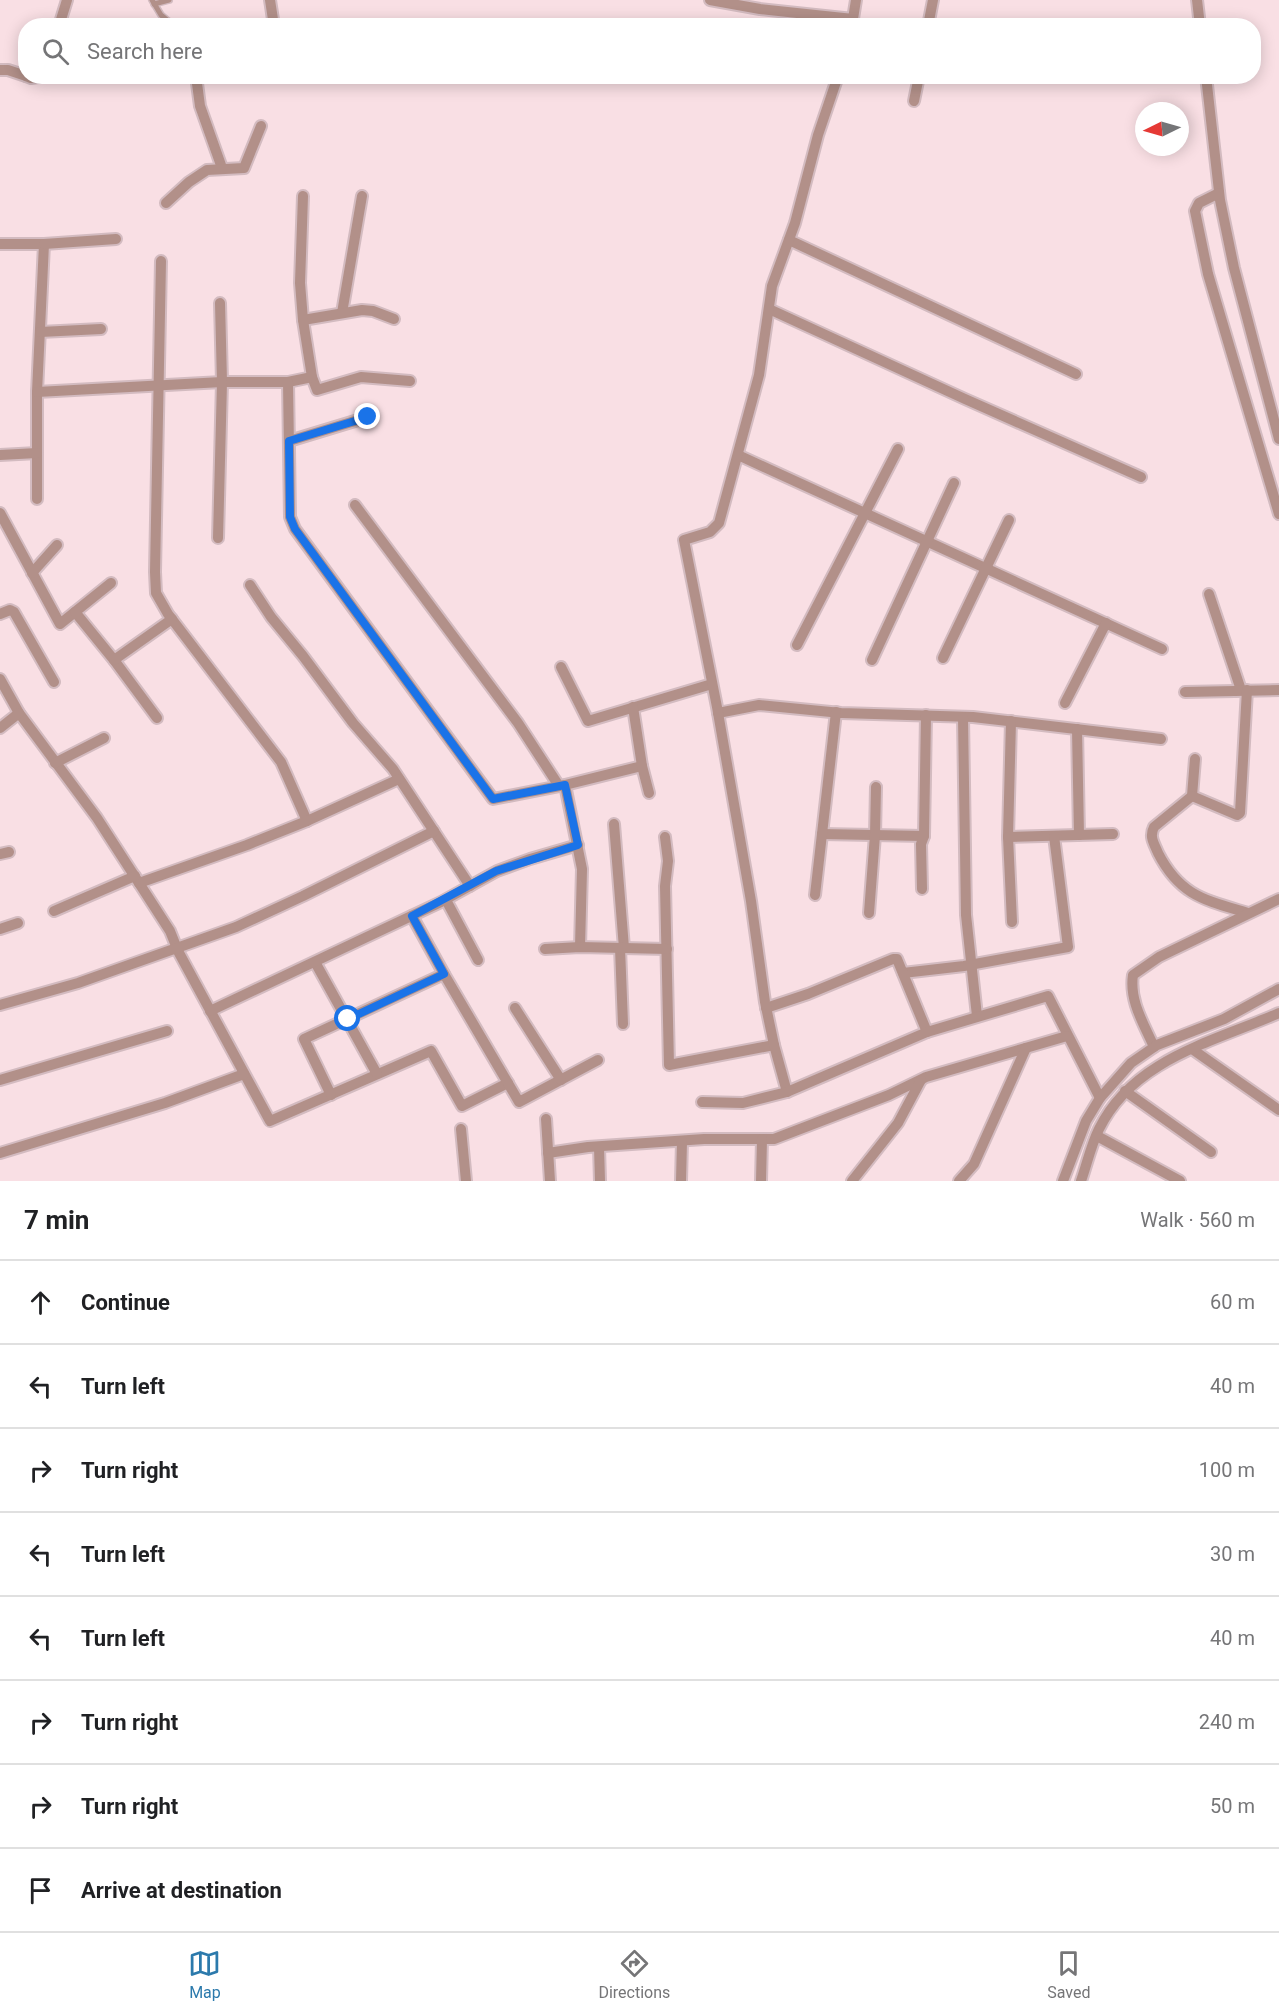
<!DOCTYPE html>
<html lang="en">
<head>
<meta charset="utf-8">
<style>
  body { margin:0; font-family:Roboto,sans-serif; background:#f2f2f2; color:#202124 }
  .compass { position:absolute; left:1135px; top:102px; width:54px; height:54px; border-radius:50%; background:#fff; box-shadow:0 3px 15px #0003; rotate:265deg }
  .stop { position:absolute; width:18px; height:18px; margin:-14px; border:4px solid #1a73e8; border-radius:50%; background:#fff }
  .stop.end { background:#1a73e8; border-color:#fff; box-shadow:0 2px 6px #0008 }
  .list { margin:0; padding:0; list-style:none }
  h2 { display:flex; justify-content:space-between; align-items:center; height:78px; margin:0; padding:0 24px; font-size:26px }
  h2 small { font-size:20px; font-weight:400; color:#757577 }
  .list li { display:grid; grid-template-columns:39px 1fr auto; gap:18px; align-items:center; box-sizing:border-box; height:84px; padding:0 24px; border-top:2px solid #e0e0e0 }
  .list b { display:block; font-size:22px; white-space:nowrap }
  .list em { font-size:20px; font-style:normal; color:#757577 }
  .icon { flex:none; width:33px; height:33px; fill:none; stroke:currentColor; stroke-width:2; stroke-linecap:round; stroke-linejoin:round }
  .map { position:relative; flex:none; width:1279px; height:1181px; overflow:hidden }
  .search { position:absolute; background:#fff; box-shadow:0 3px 15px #0003; left:18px; right:18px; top:18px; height:66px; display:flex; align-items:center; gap:15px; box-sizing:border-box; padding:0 21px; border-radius:24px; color:#757577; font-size:22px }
  .sheet { height:750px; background:#fff }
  nav { display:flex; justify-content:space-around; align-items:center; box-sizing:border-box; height:84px; border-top:2px solid #e0e0e0; background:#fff; font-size:16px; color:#757577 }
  nav a { display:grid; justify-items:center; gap:3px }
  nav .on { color:#2c7aac }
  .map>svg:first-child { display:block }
</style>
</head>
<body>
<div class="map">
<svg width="1279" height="1181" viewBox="0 0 1279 1181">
  <rect width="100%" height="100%" fill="#f9dfe4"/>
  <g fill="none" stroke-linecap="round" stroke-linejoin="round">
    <defs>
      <g id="lane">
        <polyline points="152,0 161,15 174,26"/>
        <polyline points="154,4 169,0"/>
      </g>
      <g id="street">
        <polyline points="270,0 274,26"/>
        <polyline points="710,0 760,9 853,19"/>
        <polyline points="1197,0 1200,26"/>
        <polyline points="852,25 856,0"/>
        <polyline points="59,26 67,0"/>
        <polyline points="928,26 933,0"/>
        <polyline points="0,70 8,70 26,76"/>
        <polyline points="26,76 31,78 45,76"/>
        <polyline points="196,76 200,106 222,168"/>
        <polyline points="1206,76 1220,200 1234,268 1279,439"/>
        <polyline points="914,101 919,76"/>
        <polyline points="1219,193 1199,203 1195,211 1208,274 1279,514"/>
        <polyline points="166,203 189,182 207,170 244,168 261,126"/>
        <polyline points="789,240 1076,374"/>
        <polyline points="0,244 44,244 37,392 37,499"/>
        <polyline points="44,244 116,239"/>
        <polyline points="161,261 155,572 156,593 168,614 281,762 307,821"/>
        <polyline points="769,309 965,399 1141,477"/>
        <polyline points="342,313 362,196"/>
        <polyline points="303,320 362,310 373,311 394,319"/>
        <polyline points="40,332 101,329"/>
        <polyline points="312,377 317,390 361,377 410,381"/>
        <polyline points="288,382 312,377 303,320 300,283 303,196"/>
        <polyline points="37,392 222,382 288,382 290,517 295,529 493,799 565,785 642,766"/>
        <polyline points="289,441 368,417"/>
        <polyline points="0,455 37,453"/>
        <polyline points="738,455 1162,649"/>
        <polyline points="355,505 518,723 559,786"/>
        <polyline points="0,513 60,624 111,583"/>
        <polyline points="218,538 222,382 220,303"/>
        <polyline points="32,573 57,545"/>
        <polyline points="250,585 271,617 303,656 353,723 393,769 470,886"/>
        <polyline points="1209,594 1241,690"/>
        <polyline points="75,612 114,660 157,718"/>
        <polyline points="0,614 10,610 14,612 54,682"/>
        <polyline points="797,645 898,449"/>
        <polyline points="943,658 1009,520"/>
        <polyline points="114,660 172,619"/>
        <polyline points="872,660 954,483"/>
        <polyline points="561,667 588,721 712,684"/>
        <polyline points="0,679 19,713 97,818 170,931 178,951 270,1121 431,1051 462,1106 508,1083"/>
        <polyline points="1185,692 1279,690"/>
        <polyline points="1065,703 1106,623"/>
        <polyline points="633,707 642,766 649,793"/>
        <polyline points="718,713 759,705 841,713 973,717 1161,739"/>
        <polyline points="963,717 966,915 977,1016"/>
        <polyline points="1011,721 1008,837 1012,922"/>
        <polyline points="0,728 19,713"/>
        <polyline points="1077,729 1079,835"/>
        <path d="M 1195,759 L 1192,796 L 1154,827 C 1149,837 1154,843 1158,853 C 1180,896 1205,900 1248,913"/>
        <polyline points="55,763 104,738"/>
        <polyline points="565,785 582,869 580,947"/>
        <polyline points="1192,796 1237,815 1240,813 1247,690"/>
        <polyline points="614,824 624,948"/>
        <polyline points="822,834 924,836"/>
        <polyline points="665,837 668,861 665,886 669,1065 774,1045"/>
        <polyline points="1008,837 1113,834"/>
        <polyline points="0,854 9,852"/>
        <polyline points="139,883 247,845 307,821 399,779"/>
        <polyline points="922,889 921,844 924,836 926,715"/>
        <polyline points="815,895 836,712"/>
        <polyline points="446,900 478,960"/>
        <polyline points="54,911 135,876"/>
        <polyline points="869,913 875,835 876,787"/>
        <polyline points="412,916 444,974 519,1102 598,1060"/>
        <polyline points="0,929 18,923"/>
        <polyline points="620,948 623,1024"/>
        <polyline points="545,949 580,947 667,949"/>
        <polyline points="315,962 377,1074"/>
        <polyline points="903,973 964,966 1068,947 1054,836"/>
        <polyline points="0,1005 78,983 236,927 303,896 434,831"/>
        <polyline points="515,1008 561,1080"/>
        <polyline points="766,1008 808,994 893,959 897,959 927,1032"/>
        <polyline points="210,1011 441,902 497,871 530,859 578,845"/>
        <path d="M 1154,1047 C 1144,1024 1129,1001 1133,975 L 1159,957 L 1279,899"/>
        <polyline points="1192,1049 1279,1110"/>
        <polyline points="0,1080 167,1031"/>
        <polyline points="1125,1091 1211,1152"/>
        <polyline points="787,1092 774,1045 765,1002 751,901 717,707 684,540 710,532 719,523 759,375 772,286 795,223 818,135 838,76"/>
        <polyline points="331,1095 304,1039 444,974"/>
        <polyline points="702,1102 743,1103 787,1092 927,1032 1048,996 1100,1098"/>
        <polyline points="546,1119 550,1181"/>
        <polyline points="461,1129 466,1181"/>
        <polyline points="1097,1136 1180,1181"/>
        <polyline points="599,1147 600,1181"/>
        <polyline points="0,1153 165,1103 244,1074"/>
        <polyline points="548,1153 588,1147 704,1139 774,1139 889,1095 926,1077 1067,1036"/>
        <polyline points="681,1181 682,1141"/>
        <polyline points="761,1181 762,1139"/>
        <polyline points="852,1181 898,1123 921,1080"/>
        <polyline points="959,1181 974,1164 1026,1048"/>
        <polyline points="1063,1181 1086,1121 1100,1098 1131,1063 1157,1045 1224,1019 1279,989"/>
        <path d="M 1081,1181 C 1087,1164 1091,1145 1099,1129 C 1133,1059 1213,1042 1279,1013"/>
      </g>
    </defs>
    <use href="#lane" stroke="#d3bbc0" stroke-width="8"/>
    <use href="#street" stroke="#d3bbc0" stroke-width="14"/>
    <use href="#lane" stroke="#b29089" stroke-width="5"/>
    <use href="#street" stroke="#b29089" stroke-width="10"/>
  </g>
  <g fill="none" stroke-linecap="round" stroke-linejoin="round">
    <polyline stroke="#1a73e8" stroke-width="8" points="348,1019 444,974 412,916 496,871 578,845 565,785 493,799 295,529 290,517 289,441 368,417"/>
  </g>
</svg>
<svg class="compass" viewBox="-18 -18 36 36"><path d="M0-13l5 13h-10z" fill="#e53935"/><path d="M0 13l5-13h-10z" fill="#757577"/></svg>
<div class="stop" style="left:348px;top:1019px"></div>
<div class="stop end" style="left:368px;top:417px"></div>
<div class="search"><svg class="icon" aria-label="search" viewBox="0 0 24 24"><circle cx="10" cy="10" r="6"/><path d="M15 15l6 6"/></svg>Search here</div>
</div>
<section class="sheet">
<h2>7 min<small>Walk · 560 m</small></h2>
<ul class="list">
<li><svg class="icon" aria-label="ahead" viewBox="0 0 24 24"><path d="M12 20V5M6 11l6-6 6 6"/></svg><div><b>Continue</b></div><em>60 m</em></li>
<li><svg class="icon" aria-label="left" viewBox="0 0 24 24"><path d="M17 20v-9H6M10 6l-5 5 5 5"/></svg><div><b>Turn left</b></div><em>40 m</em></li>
<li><svg class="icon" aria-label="right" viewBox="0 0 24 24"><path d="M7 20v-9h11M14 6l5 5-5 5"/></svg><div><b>Turn right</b></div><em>100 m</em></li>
<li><svg class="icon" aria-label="left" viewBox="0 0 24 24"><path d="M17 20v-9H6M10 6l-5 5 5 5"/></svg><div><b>Turn left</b></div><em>30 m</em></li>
<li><svg class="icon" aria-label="left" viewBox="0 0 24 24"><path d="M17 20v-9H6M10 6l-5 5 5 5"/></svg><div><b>Turn left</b></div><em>40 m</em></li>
<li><svg class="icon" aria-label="right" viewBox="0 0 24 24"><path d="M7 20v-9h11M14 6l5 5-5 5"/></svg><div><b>Turn right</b></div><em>240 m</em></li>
<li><svg class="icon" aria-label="right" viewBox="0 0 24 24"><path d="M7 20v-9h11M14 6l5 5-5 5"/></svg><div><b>Turn right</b></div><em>50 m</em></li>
<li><svg class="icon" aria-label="arrive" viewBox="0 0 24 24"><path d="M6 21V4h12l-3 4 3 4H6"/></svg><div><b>Arrive at destination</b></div></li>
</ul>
</section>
<nav>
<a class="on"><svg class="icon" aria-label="map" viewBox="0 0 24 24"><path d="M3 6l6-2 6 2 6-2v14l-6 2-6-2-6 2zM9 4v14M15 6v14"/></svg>Map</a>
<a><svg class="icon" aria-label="directions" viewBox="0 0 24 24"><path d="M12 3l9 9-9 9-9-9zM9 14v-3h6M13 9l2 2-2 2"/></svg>Directions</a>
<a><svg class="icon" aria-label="saved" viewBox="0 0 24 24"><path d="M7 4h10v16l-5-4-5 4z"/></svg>Saved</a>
</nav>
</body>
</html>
